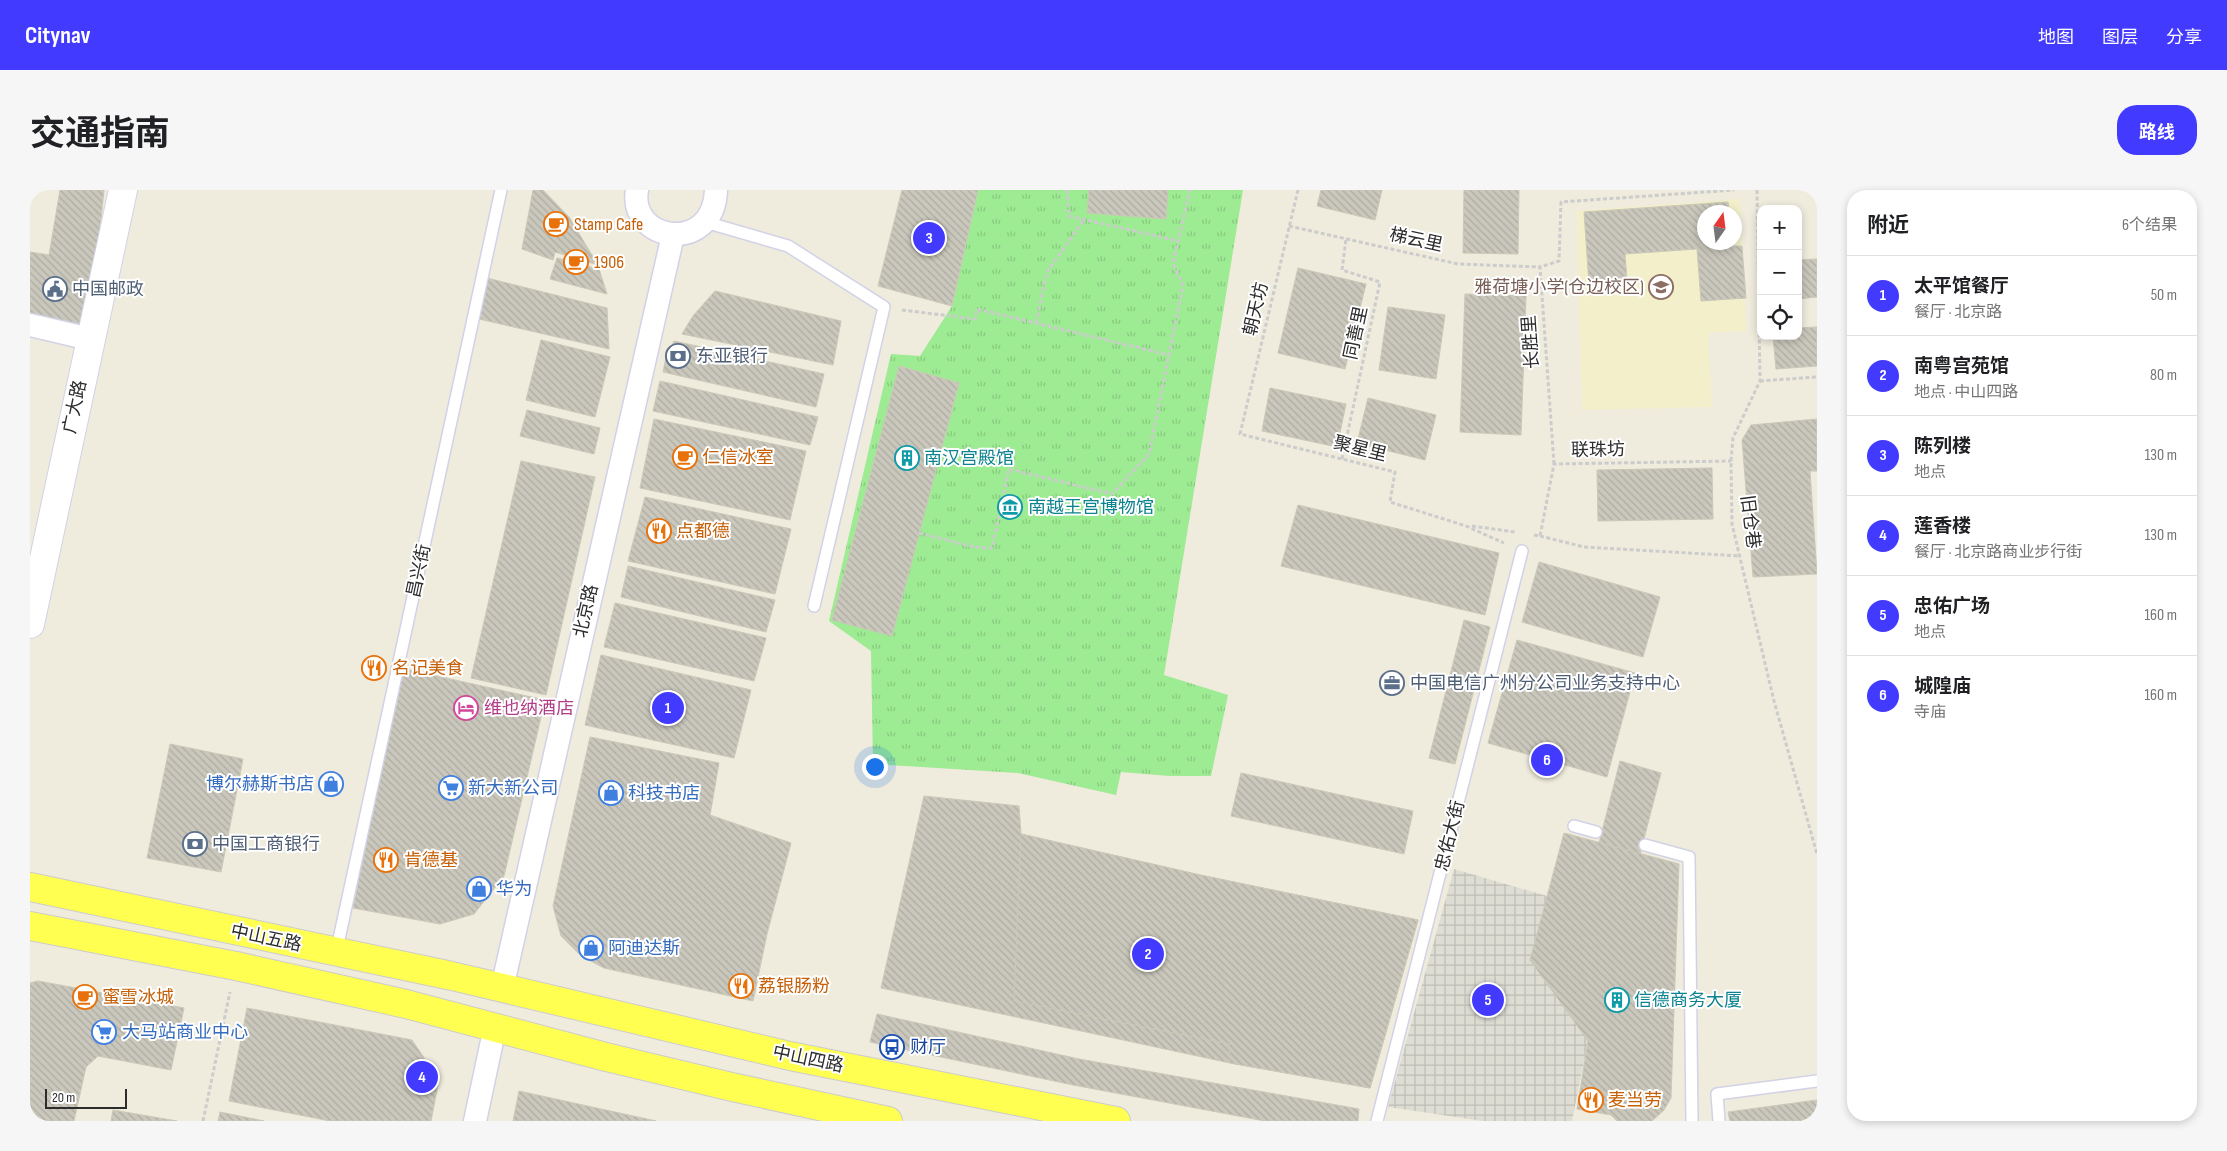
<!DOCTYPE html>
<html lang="zh">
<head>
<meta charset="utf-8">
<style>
  body { margin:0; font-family:"Sofia Sans Condensed","Noto Sans SC",sans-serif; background:#f6f6f6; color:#202124 }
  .controls { position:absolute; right:15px; top:15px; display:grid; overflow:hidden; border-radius:10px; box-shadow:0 2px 8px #0003 }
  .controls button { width:45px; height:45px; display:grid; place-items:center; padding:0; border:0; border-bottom:1px solid #e0e0e0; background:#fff; color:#202124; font:25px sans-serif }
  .compass { position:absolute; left:1667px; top:15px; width:45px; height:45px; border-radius:50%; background:#fff; box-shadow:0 2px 8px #0003; rotate:14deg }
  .scale { position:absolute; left:15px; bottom:12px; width:82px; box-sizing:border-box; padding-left:5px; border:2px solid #2c2c2c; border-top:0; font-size:14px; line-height:18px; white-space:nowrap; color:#2c2c2c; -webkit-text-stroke:4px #fff; paint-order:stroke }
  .you { position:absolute; left:844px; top:576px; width:18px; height:18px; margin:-12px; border:4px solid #fff; border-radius:50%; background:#1a73e8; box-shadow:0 0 0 8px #1a73e833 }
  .badge { display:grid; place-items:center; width:32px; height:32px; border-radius:50%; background:#433aff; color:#fff; font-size:16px; font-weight:700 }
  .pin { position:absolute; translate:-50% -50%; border:2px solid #fff; box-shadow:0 1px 5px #0006 }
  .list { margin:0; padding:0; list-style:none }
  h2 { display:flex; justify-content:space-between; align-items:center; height:65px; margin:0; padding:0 20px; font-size:21px }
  h2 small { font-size:16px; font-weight:400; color:#757577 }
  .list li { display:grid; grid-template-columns:32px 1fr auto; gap:15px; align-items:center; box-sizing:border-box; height:80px; padding:0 20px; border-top:1px solid #e0e0e0 }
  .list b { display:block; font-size:19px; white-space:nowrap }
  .list p { margin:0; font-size:16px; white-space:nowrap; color:#757577 }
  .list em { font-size:16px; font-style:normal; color:#757577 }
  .icon { flex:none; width:28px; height:28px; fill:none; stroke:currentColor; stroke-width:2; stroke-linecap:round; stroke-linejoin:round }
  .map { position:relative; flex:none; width:1787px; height:931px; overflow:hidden; border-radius:20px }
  header { display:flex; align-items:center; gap:30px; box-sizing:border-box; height:70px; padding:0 25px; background:#433aff; color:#fff }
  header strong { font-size:24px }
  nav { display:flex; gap:28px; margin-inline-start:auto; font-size:18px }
  .intro { display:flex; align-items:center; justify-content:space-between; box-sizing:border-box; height:120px; padding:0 30px }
  h1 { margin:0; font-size:35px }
  .button { padding:12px 22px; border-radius:20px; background:#433aff; color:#fff; font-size:18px; font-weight:700 }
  main { display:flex; gap:30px; padding:0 30px }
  aside { flex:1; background:#fff; border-radius:20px; box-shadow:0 2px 8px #0003 }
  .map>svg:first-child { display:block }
</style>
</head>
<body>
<header>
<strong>Citynav</strong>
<nav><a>地图</a><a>图层</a><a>分享</a></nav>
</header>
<div class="intro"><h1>交通指南</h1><a class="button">路线</a></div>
<main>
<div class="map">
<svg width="1787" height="931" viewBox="0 0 1787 931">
  <defs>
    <pattern id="grass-tufts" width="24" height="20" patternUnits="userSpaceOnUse" patternTransform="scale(1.25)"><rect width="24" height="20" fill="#9deb93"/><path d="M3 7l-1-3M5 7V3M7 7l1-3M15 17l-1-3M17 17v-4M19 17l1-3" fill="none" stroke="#87ca7f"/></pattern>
    <pattern id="plaza-grid" width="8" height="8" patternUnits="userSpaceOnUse" patternTransform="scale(1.25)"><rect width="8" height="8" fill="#deddd4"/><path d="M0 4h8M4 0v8" fill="none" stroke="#bfbeb6"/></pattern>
    <pattern id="building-back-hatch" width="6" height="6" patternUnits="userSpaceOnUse" patternTransform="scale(1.25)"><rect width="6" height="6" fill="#cac8bc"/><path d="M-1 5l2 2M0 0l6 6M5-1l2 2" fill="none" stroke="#aeaca2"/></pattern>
  </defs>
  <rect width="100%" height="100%" fill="#efebdd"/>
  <path fill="#f2efca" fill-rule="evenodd" d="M 1710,9 L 1716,141 L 1678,143 L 1682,217 L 1552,220 L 1547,21 ZM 1674,22 L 1704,22 L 1704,52 L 1674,52 Z"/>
  <polygon fill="url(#grass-tufts)" points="948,0 1213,0 1134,485 1198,505 1181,586 1140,586 1091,582 1086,605 988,583 843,574 841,461 799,431 861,164 890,166 922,116"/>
  <polygon fill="url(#plaza-grid)" points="1424,679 1517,706 1500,770 1558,851 1542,931 1453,931 1358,917"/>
  <g fill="url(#building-back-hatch)" stroke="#cbc8b6">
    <polygon points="30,0 74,0 67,68 52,143 0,131 0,62 19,65"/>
    <polygon points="503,0 513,0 539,27 568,75 525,62 523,70 492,59"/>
    <polygon points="872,0 948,0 922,116 848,96"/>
    <polygon points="1059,0 1138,0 1136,29 1057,23"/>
    <polygon points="1291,0 1352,0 1345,30 1287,16"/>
    <polygon points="1434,0 1489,0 1488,64 1433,63"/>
    <polygon points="1698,12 1699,22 1674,22 1674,52 1701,52 1701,56 1712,56 1716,108 1671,111 1667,59 1595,64 1597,91 1559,94 1554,22"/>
    <polygon points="527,68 569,79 577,104 520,89"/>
    <polygon points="1787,69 1787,107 1768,109 1768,70"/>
    <polygon points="1268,78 1336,94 1315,179 1248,163"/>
    <polygon points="457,88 577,118 579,159 449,129"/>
    <polygon points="685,101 811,131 803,175 652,144 663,126"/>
    <polygon points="1435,104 1496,106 1491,245 1430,242"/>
    <polygon points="1358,117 1415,125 1406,189 1349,180"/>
    <polygon points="1787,137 1787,176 1746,179 1743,146 1768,146 1768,138"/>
    <polygon points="511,150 580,167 565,227 496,210"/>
    <polygon points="644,151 794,184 786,217 633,182 636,167"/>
    <polygon points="869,176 929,193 862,446 802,430"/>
    <polygon points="630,191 788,227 780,255 623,221"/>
    <polygon points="1240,198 1316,214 1307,257 1232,241"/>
    <polygon points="1338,208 1406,225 1395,270 1327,253"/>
    <polygon points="497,220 570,238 564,264 490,246"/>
    <polygon points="624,229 776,261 760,330 610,298"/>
    <polygon points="1787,229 1787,281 1780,281 1787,384 1723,387 1712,250 1721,235"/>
    <polygon points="491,271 565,287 516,505 441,488"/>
    <polygon points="1682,278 1683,329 1568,331 1567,280"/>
    <polygon points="615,307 761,339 745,404 598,371"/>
    <polygon points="1268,315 1469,363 1455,425 1251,376"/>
    <polygon points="1509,372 1630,407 1613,467 1492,432"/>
    <polygon points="598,376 745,410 736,442 591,407"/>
    <polygon points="585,413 736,448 724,491 574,457"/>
    <polygon points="1434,430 1460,437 1425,574 1399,568"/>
    <polygon points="1487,450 1605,483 1577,587 1458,553"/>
    <polygon points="571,465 721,500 704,568 555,535"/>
    <polygon points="371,478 515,510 474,686 444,724 410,734 323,718"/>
    <polygon points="560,547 689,573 680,625 761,653 737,744 723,811 574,778 551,766 531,746 523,716"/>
    <polygon points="140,554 213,569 191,682 117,668"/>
    <polygon points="1590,571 1631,583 1610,664 1569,653"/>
    <polygon points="1211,583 1383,621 1374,664 1201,626"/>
    <polygon points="894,606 989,616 991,644 1170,685 1388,730 1340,898 1200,873 851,798"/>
    <polygon points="1534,643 1649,674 1641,908 1634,920 1622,931 1587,931 1581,925 1547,919 1558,851 1500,770"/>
    <polygon points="991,644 1170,685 1388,730 1340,898 1200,873 1199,854 984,811"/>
    <polygon points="8,791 154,818 141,880 68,866 56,877 44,931 0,931 0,793"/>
    <polygon points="217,818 382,850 409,890 401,931 300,931 199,911"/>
    <polygon points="847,824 1049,869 1329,919 1328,931 1235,931 1043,895 840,852"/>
    <polygon points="489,901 626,931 483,931"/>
    <polygon points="1787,910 1787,931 1700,931 1698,922"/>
    <polygon points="83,920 147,931 81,931"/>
    <polygon points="190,922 234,931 188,931"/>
  </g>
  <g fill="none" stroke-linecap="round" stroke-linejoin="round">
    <defs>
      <g id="lane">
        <polyline points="675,32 758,56 854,117 784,416"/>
        <polyline points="1544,636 1566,642"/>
        <polyline points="1615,655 1659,667 1662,931"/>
        <polyline points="306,763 471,0"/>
        <polyline points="1347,931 1492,361"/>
        <polyline points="1689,931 1687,904 1787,891"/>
      </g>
      <g id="street">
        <path d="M 607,0 C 598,52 684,65 686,0"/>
        <polyline points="0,135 60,149"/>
        <polyline points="472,798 643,45"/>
        <polyline points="445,931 465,837"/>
      </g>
      <polyline id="secondary" points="0,434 93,0"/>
      <g id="primary">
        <polyline points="0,697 422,786 760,866 1086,931"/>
        <polyline points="0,736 206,776 376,814 576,867 702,897 858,931"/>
      </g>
    </defs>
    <use href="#lane" stroke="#d2d2e6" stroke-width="14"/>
    <use href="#street" stroke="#d2d2e6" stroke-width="25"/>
    <use href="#secondary" stroke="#d2d2e6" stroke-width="30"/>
    <use href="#primary" stroke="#ccc" stroke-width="30"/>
    <g stroke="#ccc" stroke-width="3" stroke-dasharray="4 2.5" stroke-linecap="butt">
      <polyline points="1037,0 1039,26 1148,51"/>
      <polyline points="1268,0 1210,244 1365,282 1360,312 1436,336 1474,353"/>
      <polyline points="1727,0 1730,191 1703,248 1701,271 1702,334 1744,511 1787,664"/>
      <polyline points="1259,36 1428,74 1510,77"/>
      <polyline points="872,120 945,129 947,119 1139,165"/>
      <polyline points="1006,133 1017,82 1054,30"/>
      <polyline points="1730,191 1787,187"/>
      <polyline points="1312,269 1350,92 1312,80 1316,49"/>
      <polyline points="1524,274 1510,77 1529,71 1531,12 1704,0"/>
      <polyline points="1442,336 1485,342"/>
      <polyline points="889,343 944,357 962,358 979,279 1082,304 1119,264 1153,95 1143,73 1160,0"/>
      <polyline points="1504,345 1510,346 1524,274 1701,271"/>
      <polyline points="1510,346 1554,357 1710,366"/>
      <polyline points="173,931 200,802"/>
    </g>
    <use href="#lane" stroke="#fff" stroke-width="11"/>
    <use href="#street" stroke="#fff" stroke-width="22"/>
    <use href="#secondary" stroke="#fff" stroke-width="28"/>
    <use href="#primary" stroke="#ffff52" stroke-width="28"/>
  </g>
  <defs>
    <symbol id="cafe-ring" viewBox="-11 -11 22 22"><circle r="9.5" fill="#fff" stroke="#e8710a" stroke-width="1.5"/><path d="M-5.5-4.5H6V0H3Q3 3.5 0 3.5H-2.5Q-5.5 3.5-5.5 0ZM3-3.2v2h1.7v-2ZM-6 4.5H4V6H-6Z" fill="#e8710a"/></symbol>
    <symbol id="school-ring" viewBox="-11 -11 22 22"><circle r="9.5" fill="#fff" stroke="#8d6e63" stroke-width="1.5"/><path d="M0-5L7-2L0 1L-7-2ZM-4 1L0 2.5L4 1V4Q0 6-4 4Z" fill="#8d6e63"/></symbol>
    <symbol id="civic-ring" viewBox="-11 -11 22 22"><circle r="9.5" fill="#fff" stroke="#5c6f8a" stroke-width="1.5"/><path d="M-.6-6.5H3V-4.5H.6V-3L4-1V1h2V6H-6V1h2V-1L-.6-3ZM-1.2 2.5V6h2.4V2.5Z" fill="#5c6f8a"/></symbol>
    <symbol id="bank-ring" viewBox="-11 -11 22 22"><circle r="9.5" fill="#fff" stroke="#5c6f8a" stroke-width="1.5"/><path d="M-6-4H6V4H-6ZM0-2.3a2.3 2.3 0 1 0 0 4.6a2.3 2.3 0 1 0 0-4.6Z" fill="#5c6f8a"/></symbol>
    <symbol id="building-ring" viewBox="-11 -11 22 22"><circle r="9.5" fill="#fff" stroke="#0f9aa8" stroke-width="1.5"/><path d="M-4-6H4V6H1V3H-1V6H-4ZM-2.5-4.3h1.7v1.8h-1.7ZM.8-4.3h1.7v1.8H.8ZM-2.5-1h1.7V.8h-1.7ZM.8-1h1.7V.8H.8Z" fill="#0f9aa8"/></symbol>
    <symbol id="museum-ring" viewBox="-11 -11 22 22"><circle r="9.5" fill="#fff" stroke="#0f9aa8" stroke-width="1.5"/><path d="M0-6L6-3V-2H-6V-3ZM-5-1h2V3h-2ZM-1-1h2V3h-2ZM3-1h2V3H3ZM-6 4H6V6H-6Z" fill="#0f9aa8"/></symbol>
    <symbol id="restaurant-ring" viewBox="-11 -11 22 22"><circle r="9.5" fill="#fff" stroke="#e8710a" stroke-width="1.5"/><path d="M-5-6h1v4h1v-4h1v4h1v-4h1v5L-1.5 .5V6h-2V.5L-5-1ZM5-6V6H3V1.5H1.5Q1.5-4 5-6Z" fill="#e8710a"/></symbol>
    <symbol id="office-ring" viewBox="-11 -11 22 22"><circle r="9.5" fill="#fff" stroke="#5c6f8a" stroke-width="1.5"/><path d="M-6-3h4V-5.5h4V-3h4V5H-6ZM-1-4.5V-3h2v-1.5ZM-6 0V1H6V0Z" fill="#5c6f8a"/></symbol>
    <symbol id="hotel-ring" viewBox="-11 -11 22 22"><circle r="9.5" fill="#fff" stroke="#d1479c" stroke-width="1.5"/><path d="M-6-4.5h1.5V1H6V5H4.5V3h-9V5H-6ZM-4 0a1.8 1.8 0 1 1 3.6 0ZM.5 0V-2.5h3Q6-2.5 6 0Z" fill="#d1479c"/></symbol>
    <symbol id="shop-ring" viewBox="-11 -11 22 22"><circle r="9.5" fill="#fff" stroke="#3f7fe0" stroke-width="1.5"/><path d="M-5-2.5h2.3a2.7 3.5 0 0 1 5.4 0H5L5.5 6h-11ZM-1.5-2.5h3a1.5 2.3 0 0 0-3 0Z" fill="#3f7fe0"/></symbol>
    <symbol id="supermarket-ring" viewBox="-11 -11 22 22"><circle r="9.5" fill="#fff" stroke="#3f7fe0" stroke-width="1.5"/><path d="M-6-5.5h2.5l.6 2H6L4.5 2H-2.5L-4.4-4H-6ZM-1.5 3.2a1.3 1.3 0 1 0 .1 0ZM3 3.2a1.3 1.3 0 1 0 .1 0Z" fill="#3f7fe0"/></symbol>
    <symbol id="bus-ring" viewBox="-11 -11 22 22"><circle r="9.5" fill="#fff" stroke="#1a4fb4" stroke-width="1.5"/><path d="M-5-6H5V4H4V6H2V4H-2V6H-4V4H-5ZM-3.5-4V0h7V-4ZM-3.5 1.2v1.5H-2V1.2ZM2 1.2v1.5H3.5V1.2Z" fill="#1a4fb4"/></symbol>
  </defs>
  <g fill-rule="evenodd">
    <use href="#cafe-ring" x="512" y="20" width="28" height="28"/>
    <use href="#cafe-ring" x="532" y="58" width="28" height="28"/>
    <use href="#school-ring" x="1617" y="83" width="28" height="28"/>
    <use href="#civic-ring" x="11" y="85" width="28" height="28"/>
    <use href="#bank-ring" x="634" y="152" width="28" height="28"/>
    <use href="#cafe-ring" x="641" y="253" width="28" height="28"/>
    <use href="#building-ring" x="863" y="254" width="28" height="28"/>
    <use href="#museum-ring" x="966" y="303" width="28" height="28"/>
    <use href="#restaurant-ring" x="615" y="327" width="28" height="28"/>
    <use href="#restaurant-ring" x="330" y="464" width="28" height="28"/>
    <use href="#office-ring" x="1348" y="479" width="28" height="28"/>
    <use href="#hotel-ring" x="422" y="504" width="28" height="28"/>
    <use href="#shop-ring" x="287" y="580" width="28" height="28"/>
    <use href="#supermarket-ring" x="407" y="584" width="28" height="28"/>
    <use href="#shop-ring" x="567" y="589" width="28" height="28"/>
    <use href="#bank-ring" x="151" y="640" width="28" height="28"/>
    <use href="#restaurant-ring" x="342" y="656" width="28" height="28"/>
    <use href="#shop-ring" x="435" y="685" width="28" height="28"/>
    <use href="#shop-ring" x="547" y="744" width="28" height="28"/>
    <use href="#restaurant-ring" x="697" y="782" width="28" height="28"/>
    <use href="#cafe-ring" x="41" y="793" width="28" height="28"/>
    <use href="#building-ring" x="1573" y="796" width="28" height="28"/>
    <use href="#supermarket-ring" x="60" y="828" width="28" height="28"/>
    <use href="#bus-ring" x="848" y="843" width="28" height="28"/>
    <use href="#restaurant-ring" x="1547" y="896" width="28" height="28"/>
  </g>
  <g text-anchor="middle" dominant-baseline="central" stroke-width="4" stroke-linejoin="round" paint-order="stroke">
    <g font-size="18" fill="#c56008" stroke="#fff" text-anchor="start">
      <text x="544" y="34">Stamp Cafe</text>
      <text x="564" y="72">1906</text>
      <text x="672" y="267">仁信冰室</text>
      <text x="646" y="341">点都德</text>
      <text x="362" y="478">名记美食</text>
      <text x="374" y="670">肯德基</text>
      <text x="728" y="796">荔银肠粉</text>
      <text x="72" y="807">蜜雪冰城</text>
      <text x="1578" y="910">麦当劳</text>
    </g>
    <g font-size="18" fill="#2c2c2c" stroke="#fff">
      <text transform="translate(1386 50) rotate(12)">梯云里</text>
      <text transform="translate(1226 119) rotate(-77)">朝天坊</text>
      <text transform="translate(1326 143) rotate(-78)">同善里</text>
      <text transform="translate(1501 152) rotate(-94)">长胜里</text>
      <text transform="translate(45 217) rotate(-78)">广大路</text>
      <text transform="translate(1330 259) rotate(14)">聚星里</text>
      <text transform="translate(1568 260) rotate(-1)">联珠坊</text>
      <text transform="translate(1720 332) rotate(83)">旧仓巷</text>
      <text transform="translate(389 381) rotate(-78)">昌兴街</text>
      <text transform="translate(556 421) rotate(-77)">北京路</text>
      <text transform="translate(1420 646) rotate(-76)">忠佑大街</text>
      <text transform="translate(236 748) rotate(12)">中山五路</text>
      <text transform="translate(778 869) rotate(12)">中山四路</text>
    </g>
    <g font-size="18" fill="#785e54" stroke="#fff" text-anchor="end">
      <text x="1614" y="97">雅荷塘小学(仓边校区)</text>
    </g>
    <g font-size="18" fill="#4e5e75" stroke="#fff" text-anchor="start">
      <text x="42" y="99">中国邮政</text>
      <text x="666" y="166">东亚银行</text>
      <text x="1380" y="493">中国电信广州分公司业务支持中心</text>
      <text x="182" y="654">中国工商银行</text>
    </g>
    <g font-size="18" fill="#0d838f" stroke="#fff" text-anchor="start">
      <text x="894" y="268">南汉宫殿馆</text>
      <text x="998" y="317">南越王宫博物馆</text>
      <text x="1604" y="810">信德商务大厦</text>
    </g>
    <g font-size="18" fill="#b23c85" stroke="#fff" text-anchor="start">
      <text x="454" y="518">维也纳酒店</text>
    </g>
    <g font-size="18" fill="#366cbe" stroke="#fff" text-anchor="start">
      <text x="284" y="594" text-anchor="end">博尔赫斯书店</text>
      <text x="438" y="598">新大新公司</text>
      <text x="598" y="603">科技书店</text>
      <text x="466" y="699">华为</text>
      <text x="578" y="758">阿迪达斯</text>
      <text x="92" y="842">大马站商业中心</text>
    </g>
    <g font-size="18" fill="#164399" stroke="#fff" text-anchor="start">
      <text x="880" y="857">财厅</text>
    </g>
  </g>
</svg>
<div class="controls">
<button>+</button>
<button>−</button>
<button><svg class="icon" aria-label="locate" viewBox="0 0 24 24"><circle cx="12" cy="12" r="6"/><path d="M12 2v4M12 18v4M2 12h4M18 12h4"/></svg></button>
</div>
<svg class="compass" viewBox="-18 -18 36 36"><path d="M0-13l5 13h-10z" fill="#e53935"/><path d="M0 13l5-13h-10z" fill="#757577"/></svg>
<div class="scale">20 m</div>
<div class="you"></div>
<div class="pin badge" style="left:638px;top:518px">1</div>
<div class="pin badge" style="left:1118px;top:764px">2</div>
<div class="pin badge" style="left:899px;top:48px">3</div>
<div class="pin badge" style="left:392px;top:887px">4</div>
<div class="pin badge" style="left:1458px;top:810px">5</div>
<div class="pin badge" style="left:1517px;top:570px">6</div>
</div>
<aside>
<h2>附近<small>6个结果</small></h2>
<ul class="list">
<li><span class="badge">1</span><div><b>太平馆餐厅</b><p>餐厅 · 北京路</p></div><em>50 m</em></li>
<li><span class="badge">2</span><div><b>南粤宫苑馆</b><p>地点 · 中山四路</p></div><em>80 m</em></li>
<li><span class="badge">3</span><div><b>陈列楼</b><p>地点</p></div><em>130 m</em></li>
<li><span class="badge">4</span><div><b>莲香楼</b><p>餐厅 · 北京路商业步行街</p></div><em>130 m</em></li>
<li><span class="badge">5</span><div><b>忠佑广场</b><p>地点</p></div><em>160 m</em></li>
<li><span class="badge">6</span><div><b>城隍庙</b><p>寺庙</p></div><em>160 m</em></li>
</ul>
</aside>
</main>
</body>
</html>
